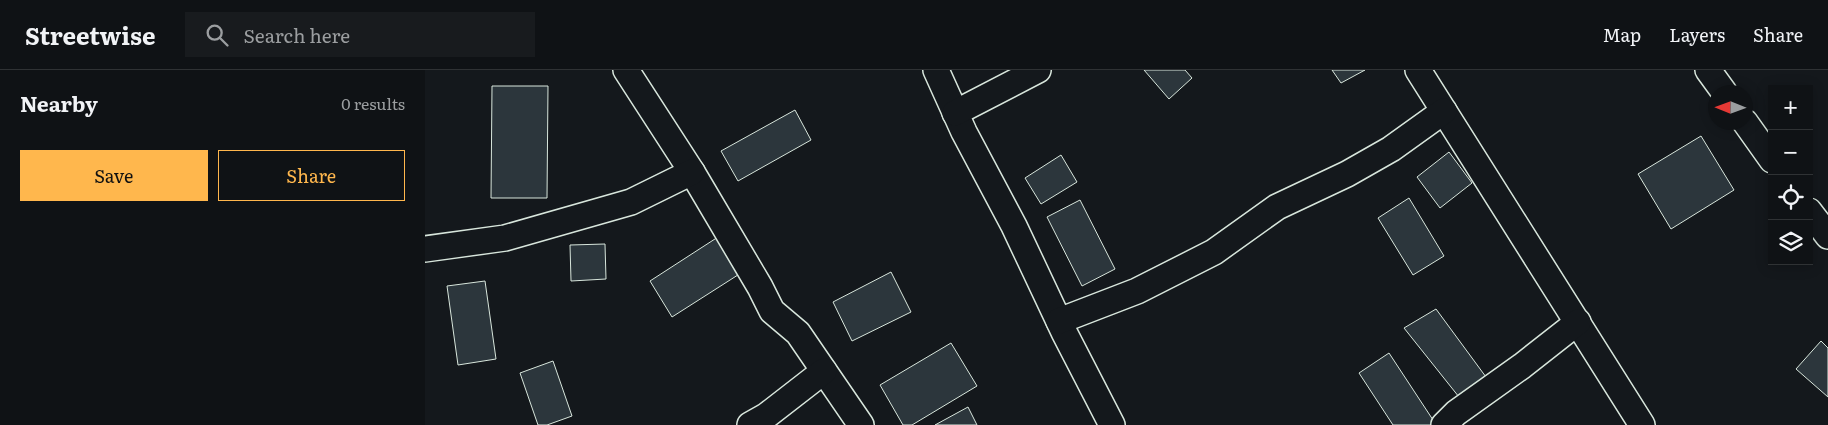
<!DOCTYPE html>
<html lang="en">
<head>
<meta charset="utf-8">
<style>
  body { margin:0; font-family:Literata,serif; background:#181b1e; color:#f1f3f6 }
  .controls { position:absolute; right:15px; top:15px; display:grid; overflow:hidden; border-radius:0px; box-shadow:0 2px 12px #0003 }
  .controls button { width:45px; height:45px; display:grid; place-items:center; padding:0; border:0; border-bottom:1px solid #2f3234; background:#0f1215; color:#f1f3f6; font:25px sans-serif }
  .compass { position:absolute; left:1283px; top:15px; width:45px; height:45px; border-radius:50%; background:#0f1215; box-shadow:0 2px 12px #0003; rotate:271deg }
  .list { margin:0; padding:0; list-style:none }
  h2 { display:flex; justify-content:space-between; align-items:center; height:65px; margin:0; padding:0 20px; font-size:21px }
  h2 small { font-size:16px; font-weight:400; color:#9b9ea0 }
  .actions { display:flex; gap:10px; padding:15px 20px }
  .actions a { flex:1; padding:11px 0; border:1px solid #ffb74d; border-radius:0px; text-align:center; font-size:18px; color:#ffb74d }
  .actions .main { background:#ffb74d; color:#111 }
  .icon { flex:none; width:28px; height:28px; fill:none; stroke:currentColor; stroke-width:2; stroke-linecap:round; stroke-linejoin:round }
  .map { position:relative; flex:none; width:1403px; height:355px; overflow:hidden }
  header { display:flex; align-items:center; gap:30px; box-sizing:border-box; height:70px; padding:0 25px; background:#0f1215; border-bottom:1px solid #2f3234 }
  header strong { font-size:24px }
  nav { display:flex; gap:28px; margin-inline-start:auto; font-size:18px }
  .search { width:350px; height:45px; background:#181b1e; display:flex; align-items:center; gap:12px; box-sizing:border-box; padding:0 18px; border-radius:0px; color:#9b9ea0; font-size:19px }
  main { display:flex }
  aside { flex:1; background:#0f1215 }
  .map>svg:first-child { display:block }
</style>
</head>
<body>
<header>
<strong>Streetwise</strong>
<div class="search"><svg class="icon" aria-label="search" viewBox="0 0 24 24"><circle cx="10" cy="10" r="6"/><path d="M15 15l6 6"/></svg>Search here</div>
<nav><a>Map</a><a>Layers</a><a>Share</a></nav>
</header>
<main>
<aside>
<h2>Nearby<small>0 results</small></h2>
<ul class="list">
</ul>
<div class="actions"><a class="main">Save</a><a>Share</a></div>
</aside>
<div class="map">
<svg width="1403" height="355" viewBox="0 0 1403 355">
  <rect width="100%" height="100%" fill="#14181c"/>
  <g fill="#2c363c" stroke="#d8e6dc">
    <polygon points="719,0 760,0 767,8 744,29"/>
    <polygon points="907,0 940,0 916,13"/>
    <polygon points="67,16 123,16 122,128 66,128"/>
    <polygon points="370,40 386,70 313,111 296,81"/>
    <polygon points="1276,66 1309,120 1246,159 1213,104"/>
    <polygon points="1024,82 1047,113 1015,138 992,107"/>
    <polygon points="636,85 652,112 616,134 600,108"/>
    <polygon points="984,128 1019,186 988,205 953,148"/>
    <polygon points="655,130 690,199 657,216 622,147"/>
    <polygon points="293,167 316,203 247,247 225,211"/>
    <polygon points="180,174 181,209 146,211 145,175"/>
    <polygon points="466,202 486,242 427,271 408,232"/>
    <polygon points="60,211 71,289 33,295 22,216"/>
    <polygon points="1011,239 1061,307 1034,327 979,258"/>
    <polygon points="1396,271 1403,278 1403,327 1371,299"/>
    <polygon points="526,273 552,316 487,355 478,355 455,315"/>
    <polygon points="964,283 1010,353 1007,355 968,355 934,303"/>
    <polygon points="128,291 147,346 122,355 113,355 95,303"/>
    <polygon points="543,337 552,355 510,355"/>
  </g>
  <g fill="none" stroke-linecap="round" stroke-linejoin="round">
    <defs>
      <g id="minor">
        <polyline points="201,0 267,102 335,217 347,241 373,263 436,355"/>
        <polyline points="511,0 539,62 589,156 639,262 687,355"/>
        <polyline points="993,0 1217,355"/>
        <polyline points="1283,0 1299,22"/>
        <polyline points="530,43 613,0"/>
        <polyline points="1320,52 1347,90"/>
        <polyline points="1384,141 1403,166"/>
        <polyline points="0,179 80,168 206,132 267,102"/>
        <polyline points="634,251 712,221 789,182 852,137 922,104 966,79 1019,41"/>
        <polyline points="325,355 341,346 399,301"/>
        <polyline points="1019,355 1031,343 1097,296 1153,252"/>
      </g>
    </defs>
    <use href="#minor" stroke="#d8e6dc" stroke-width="28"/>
    <use href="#minor" stroke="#14181c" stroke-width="25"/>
  </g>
</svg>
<div class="controls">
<button>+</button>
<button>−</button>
<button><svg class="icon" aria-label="locate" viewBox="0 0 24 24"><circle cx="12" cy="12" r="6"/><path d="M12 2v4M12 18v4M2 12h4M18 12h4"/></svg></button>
<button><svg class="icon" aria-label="layers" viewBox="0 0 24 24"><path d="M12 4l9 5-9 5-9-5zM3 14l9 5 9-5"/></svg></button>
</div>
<svg class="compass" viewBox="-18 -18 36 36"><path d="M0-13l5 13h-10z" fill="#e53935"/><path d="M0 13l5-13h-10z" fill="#9b9ea0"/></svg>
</div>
</main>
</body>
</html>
